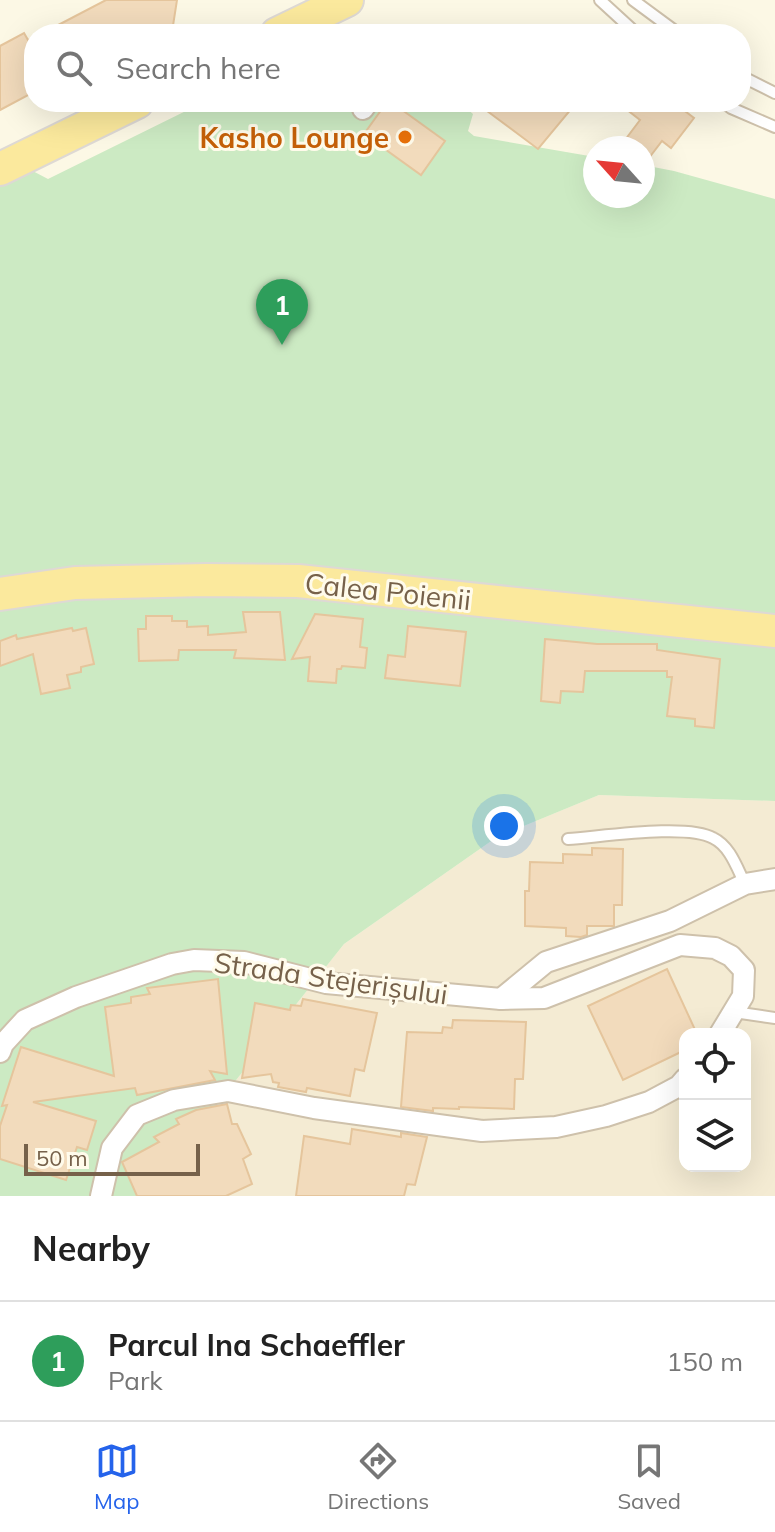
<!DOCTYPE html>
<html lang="en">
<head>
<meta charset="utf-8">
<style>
  body { margin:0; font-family:Mulish,sans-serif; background:#f2f2f2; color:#222 }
  .controls { position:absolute; right:24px; bottom:24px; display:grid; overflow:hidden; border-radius:16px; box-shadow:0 8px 32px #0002 }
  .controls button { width:72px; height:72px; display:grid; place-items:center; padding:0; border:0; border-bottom:2px solid #e0e0e0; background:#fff; color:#222; font:40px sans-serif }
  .compass { position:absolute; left:583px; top:136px; width:72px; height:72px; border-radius:50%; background:#fff; box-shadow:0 8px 32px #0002; rotate:297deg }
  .scale { position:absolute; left:24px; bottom:20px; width:176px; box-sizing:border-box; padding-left:8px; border:4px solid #76614a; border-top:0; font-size:22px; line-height:28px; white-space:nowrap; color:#76614a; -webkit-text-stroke:6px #fffbeb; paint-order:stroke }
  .you { position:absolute; left:504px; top:826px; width:28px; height:28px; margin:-20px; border:6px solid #fff; border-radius:50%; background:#1a73e8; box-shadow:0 0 0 12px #1a73e833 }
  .badge { display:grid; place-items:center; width:52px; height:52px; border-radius:50%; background:#2563eb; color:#fff; font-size:26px; font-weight:700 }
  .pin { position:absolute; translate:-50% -66px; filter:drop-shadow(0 2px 4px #0008) }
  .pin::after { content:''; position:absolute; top:42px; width:28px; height:24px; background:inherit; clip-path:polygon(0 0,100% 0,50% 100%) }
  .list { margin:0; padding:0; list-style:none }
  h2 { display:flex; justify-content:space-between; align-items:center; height:104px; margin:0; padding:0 32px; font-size:34px }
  h2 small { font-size:26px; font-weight:400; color:#767676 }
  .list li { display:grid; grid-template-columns:52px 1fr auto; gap:24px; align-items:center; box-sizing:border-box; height:120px; padding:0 32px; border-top:2px solid #e0e0e0 }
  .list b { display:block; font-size:30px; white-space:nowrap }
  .list p { margin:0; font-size:26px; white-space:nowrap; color:#767676 }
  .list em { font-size:26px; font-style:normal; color:#767676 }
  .icon { flex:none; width:44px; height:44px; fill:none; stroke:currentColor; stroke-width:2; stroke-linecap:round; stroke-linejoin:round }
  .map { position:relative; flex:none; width:775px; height:1196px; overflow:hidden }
  .search { position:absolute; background:#fff; box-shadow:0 8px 32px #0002; left:24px; right:24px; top:24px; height:88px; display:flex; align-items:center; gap:20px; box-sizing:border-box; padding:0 28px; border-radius:32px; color:#767676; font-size:30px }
  .sheet { height:224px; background:#fff }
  nav { display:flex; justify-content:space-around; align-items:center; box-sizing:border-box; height:112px; border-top:2px solid #e0e0e0; background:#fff; font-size:22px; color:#767676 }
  nav a { display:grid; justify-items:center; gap:4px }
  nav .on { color:#2563eb }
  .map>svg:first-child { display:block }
</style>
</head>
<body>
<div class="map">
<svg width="775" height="1196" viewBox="0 0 775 1196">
  <rect width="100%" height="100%" fill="#fcf8e5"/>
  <path fill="#f4ebd3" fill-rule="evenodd" d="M 599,795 L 775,801 L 775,1196 L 144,1196 L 344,944 L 497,837 ZM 685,1034 L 745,1034 L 745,1166 L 685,1166 Z"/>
  <polygon fill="#cceac3" points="204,102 459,102 473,114 468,131 474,136 595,157 595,196 643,196 643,165 674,171 775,199 775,801 599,795 497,837 344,944 144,1196 0,1196 0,182 27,168 48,179"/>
  <g fill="#f2dbbc" stroke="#e5c59c" stroke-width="2">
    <polygon points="106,0 177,0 172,32 161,29 151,34 41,34"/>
    <polygon points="24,33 28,40 34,38 34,92 0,110 0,46"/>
    <polygon points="387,102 391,102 445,141 421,175 364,134"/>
    <polygon points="475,102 577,102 538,149"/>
    <polygon points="617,102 673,102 694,118 671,148 662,141 649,158 643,154 643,148 636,148 625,140 640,120"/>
    <polygon points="243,612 280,612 285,660 234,658 236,650 179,650 178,660 139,661 138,629 146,629 146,616 172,616 172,621 187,621 187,627 208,626 208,635 246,632"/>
    <polygon points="315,614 363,619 360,647 367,648 365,668 342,666 341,669 337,669 336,683 308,681 310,657 292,659"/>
    <polygon points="408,626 466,632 460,686 385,678 388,655 405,657"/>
    <polygon points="72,628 73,631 86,628 94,664 81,667 81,672 67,675 70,688 41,694 33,654 0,666 0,641 16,635 17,639"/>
    <polygon points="545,639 597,644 657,644 657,650 720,659 714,728 695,726 695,719 667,716 672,677 667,677 667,671 585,671 583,692 561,691 560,703 541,701"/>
    <polygon points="592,848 623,849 622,905 614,905 614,926 587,926 587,935 581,937 566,936 566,928 525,926 525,891 529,891 530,862 563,863 563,854 592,855"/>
    <polygon points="667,969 697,1034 685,1034 685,1050 623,1080 588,1006"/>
    <polygon points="218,979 227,1074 210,1071 215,1080 137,1095 135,1088 33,1102 96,1121 87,1150 77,1147 66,1180 0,1159 0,1126 7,1105 2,1106 21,1047 114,1076 105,1007 131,1003 131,997 150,994 147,988"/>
    <polygon points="303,999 377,1013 364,1071 355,1069 350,1096 307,1088 306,1092 278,1087 279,1083 273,1082 271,1074 242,1078 255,1003 290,1010 291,1005 301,1006"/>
    <polygon points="453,1020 526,1022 523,1079 515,1079 514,1109 459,1107 459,1109 433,1108 433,1111 401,1107 407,1032 442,1033 443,1027 452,1028"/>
    <polygon points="227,1104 232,1124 237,1124 251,1154 243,1159 252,1184 226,1196 137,1196 122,1162 159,1142 154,1137 179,1124 176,1119 196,1110"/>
    <polygon points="352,1129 401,1137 401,1133 427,1137 415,1185 407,1184 404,1196 296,1196 304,1136 350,1144"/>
  </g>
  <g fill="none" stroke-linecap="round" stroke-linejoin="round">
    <defs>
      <g id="lane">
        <polyline points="600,0 637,34"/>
        <polyline points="633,0 679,34"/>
        <polyline points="741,76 775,93"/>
        <polyline points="723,102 731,108 775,127"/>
        <path d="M 568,839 C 600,837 687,823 713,838 C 730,846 737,868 745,884"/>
        <polyline points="734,1012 775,1018"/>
      </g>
      <g id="street">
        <polyline points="363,109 368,102"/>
        <polyline points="501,999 546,962 670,921 745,884 775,879"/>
        <polyline points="0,1052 3,1044 25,1020 76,997 172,964 194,960 244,962 326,983 501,999 544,998 680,945 715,948 731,956 744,970 743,996 720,1034"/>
        <polyline points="101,1196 112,1148 137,1115 174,1100 228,1091 314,1108 482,1131 556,1127 606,1116 649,1102 679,1086 685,1079"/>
      </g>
      <g id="primary">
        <polyline points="277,34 347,0"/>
        <polyline points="0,169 137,102"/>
        <polyline points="0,594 75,583 206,580 298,581 775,631"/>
      </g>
    </defs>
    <use href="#lane" stroke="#cec1ab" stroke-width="14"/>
    <use href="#street" stroke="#cec1ab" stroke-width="24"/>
    <use href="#primary" stroke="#ded9d4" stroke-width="36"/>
    <use href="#lane" stroke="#fff" stroke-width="10"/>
    <use href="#street" stroke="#fff" stroke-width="20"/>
    <use href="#primary" stroke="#fbe99d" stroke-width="32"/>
  </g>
  <circle fill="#e8710a" stroke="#fffbeb" stroke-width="3" cx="405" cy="137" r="8"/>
  <g text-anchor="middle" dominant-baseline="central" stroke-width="6" stroke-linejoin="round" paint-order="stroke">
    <g font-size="28" font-weight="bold" fill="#c56008" stroke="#fffbeb" text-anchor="end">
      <text x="389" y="137">Kasho Lounge</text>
    </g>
    <g font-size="28" fill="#76614a" stroke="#fffbeb">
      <text transform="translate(388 591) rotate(6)">Calea Poienii</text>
      <text transform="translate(331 978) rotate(8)">Strada Stejerișului</text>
    </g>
  </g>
</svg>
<div class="controls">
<button><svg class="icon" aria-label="locate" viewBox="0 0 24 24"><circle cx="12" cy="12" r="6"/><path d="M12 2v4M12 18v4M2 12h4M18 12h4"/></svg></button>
<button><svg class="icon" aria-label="layers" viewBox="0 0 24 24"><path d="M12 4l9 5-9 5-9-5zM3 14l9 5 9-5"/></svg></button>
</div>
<svg class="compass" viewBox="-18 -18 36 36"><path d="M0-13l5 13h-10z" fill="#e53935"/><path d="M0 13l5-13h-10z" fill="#767676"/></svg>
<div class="scale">50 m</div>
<div class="you"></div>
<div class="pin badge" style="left:282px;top:345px;background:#2e9e5b">1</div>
<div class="search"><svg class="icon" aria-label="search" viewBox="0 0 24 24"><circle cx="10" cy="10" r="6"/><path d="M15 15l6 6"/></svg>Search here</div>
</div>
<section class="sheet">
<h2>Nearby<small></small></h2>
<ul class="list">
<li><span class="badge" style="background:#2e9e5b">1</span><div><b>Parcul Ina Schaeffler</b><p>Park</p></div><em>150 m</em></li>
</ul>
</section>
<nav>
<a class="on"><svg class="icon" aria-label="map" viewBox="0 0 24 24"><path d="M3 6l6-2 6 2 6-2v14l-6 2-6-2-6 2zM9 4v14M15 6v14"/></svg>Map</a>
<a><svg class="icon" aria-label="directions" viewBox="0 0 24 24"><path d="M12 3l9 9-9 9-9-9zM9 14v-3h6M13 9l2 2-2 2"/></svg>Directions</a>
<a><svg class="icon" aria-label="saved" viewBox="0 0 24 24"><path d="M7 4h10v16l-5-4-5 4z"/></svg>Saved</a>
</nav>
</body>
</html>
